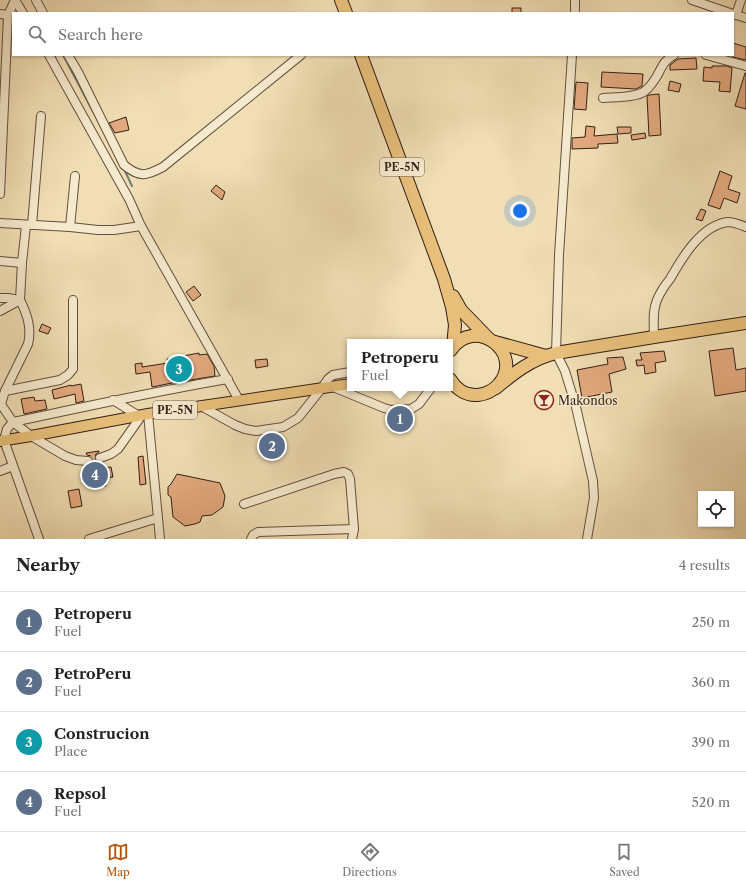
<!DOCTYPE html>
<html lang="en">
<head>
<meta charset="utf-8">
<style>
  body { margin:0; font-family:"Libre Caslon Text",serif; background:#f2f2f2; color:#222 }
  .controls { position:absolute; right:12px; bottom:12px; display:grid; overflow:hidden; border-radius:0px; box-shadow:0 1px 3px #0004 }
  .controls button { width:36px; height:36px; display:grid; place-items:center; padding:0; border:0; border-bottom:1px solid #e0e0e0; background:#fff; color:#222; font:20px sans-serif }
  .you { position:absolute; left:520px; top:211px; width:14px; height:14px; margin:-10px; border:3px solid #fff; border-radius:50%; background:#1a73e8; box-shadow:0 0 0 6px #1a73e833 }
  .badge { display:grid; place-items:center; width:26px; height:26px; border-radius:50%; background:#b45309; color:#fff; font-size:13px; font-weight:700 }
  .pin { position:absolute; translate:-50% -50%; border:2px solid #fff; box-shadow:0 1px 4px #0006 }
  .popup { position:absolute; left:347px; top:339px; width:106px; height:52px; box-sizing:border-box; display:grid; place-content:center; border-radius:0px; background:#fff; filter:drop-shadow(0 1px 3px #0005); font-size:13px; white-space:nowrap; color:#767676 }
  .popup b { font-size:15px; color:#222 }
  .popup::after { content:''; position:absolute; left:50%; top:100%; margin-left:-8px; border:8px solid transparent; border-top-color:#fff }
  .list { margin:0; padding:0; list-style:none }
  h2 { display:flex; justify-content:space-between; align-items:center; height:52px; margin:0; padding:0 16px; font-size:17px }
  h2 small { font-size:13px; font-weight:400; color:#767676 }
  .list li { display:grid; grid-template-columns:26px 1fr auto; gap:12px; align-items:center; box-sizing:border-box; height:60px; padding:0 16px; border-top:1px solid #e0e0e0 }
  .list b { display:block; font-size:15px; white-space:nowrap }
  .list p { margin:0; font-size:13px; white-space:nowrap; color:#767676 }
  .list em { font-size:13px; font-style:normal; color:#767676 }
  .icon { flex:none; width:22px; height:22px; fill:none; stroke:currentColor; stroke-width:2; stroke-linecap:round; stroke-linejoin:round }
  .map { position:relative; flex:none; width:746px; height:539px; overflow:hidden }
  .search { position:absolute; background:#fff; box-shadow:0 1px 3px #0004; left:12px; right:12px; top:12px; height:44px; display:flex; align-items:center; gap:10px; box-sizing:border-box; padding:0 14px; border-radius:0px; color:#767676; font-size:15px }
  .sheet { height:292px; background:#fff }
  nav { display:flex; justify-content:space-around; align-items:center; box-sizing:border-box; height:56px; border-top:1px solid #e0e0e0; background:#fff; font-size:11px; color:#767676 }
  nav a { display:grid; justify-items:center; gap:2px }
  nav .on { color:#b45309 }
  .map>svg:first-child { display:block }
</style>
</head>
<body>
<div class="map">
<svg width="746" height="539" viewBox="0 0 746 539">
  <rect width="100%" height="100%" fill="#f1deb4"/>
  <filter id="stains"><feTurbulence type="fractalNoise" baseFrequency=".005" numOctaves="4"/><feColorMatrix values="0 0 0 0 .2 0 0 0 0 .09 0 0 0 0 .02 0 0 0 .5 -.17"/></filter>
  <radialGradient id="worn" r=".72"><stop offset=".6" stop-color="#630" stop-opacity="0"/><stop offset="1" stop-color="#630" stop-opacity=".3"/></radialGradient>
  <g fill="none" stroke-linecap="round" stroke-linejoin="round">
    <g stroke="#717d74" stroke-width="2">
      <polyline points="63,55 98,121"/>
      <polyline points="124,169 132,186"/>
    </g>
  </g>
  <g fill="#e3a97e" stroke="#331f16">
    <rect x="512" y="8" width="9" height="5"/>
    <polygon points="733,43 746,47 746,60 733,57"/>
    <polygon points="696,58 697,69 670,70 670,65 678,59"/>
    <polygon points="712,66 727,66 732,68 730,92 719,91 720,82 703,81 704,67 712,68"/>
    <polygon points="602,72 643,74 642,86 636,89 601,87"/>
    <polygon points="745,73 746,73 746,109 735,106"/>
    <polygon points="670,81 681,84 679,92 668,90"/>
    <polygon points="576,82 588,83 586,110 574,109"/>
    <polygon points="659,94 661,135 649,136 647,96 649,95"/>
    <polygon points="126,117 129,130 115,133 109,123"/>
    <polygon points="586,126 595,127 594,136 617,134 618,143 598,144 598,148 572,149 572,138 585,137"/>
    <polygon points="617,127 631,127 631,133 618,134"/>
    <polygon points="645,133 646,138 632,140 631,135"/>
    <polygon points="720,171 732,176 728,189 740,193 737,203 724,198 720,209 708,205"/>
    <polygon points="216,185 225,192 222,200 211,191"/>
    <polygon points="701,209 706,211 702,221 696,219"/>
    <polygon points="194,286 201,295 193,301 186,292"/>
    <polygon points="42,324 51,328 48,334 39,331"/>
    <polygon points="733,348 736,370 746,368 746,391 715,396 709,351"/>
    <polygon points="664,351 666,361 655,363 656,372 645,374 644,365 637,366 636,360 642,360 640,353"/>
    <polygon points="199,353 199,355 207,354 214,366 215,376 172,383 152,387 150,372 136,374 135,364 142,363 142,367 168,363 167,359"/>
    <polygon points="623,357 626,369 609,374 612,392 582,398 577,370 608,364 607,358"/>
    <polygon points="267,359 268,366 256,368 255,360"/>
    <polygon points="81,384 84,401 76,403 75,394 54,399 52,390 71,385 71,386"/>
    <polygon points="34,397 35,401 45,400 47,409 24,414 21,399"/>
    <polygon points="99,451 99,452 96,454 95,457 95,460 97,462 101,463 102,468 111,467 113,477 104,478 106,486 93,488 89,466 93,464 93,459 91,456 87,455 86,453"/>
    <polygon points="143,456 146,484 140,485 138,457"/>
    <polygon points="177,474 220,483 225,496 223,507 212,515 202,516 200,522 195,524 185,526 173,517 171,497 168,495 168,487 171,484"/>
    <polygon points="79,489 82,506 71,508 68,491"/>
  </g>
  <g fill="none" stroke-linecap="round" stroke-linejoin="round">
    <polyline stroke="#cbb894" stroke-width="8" stroke-dasharray="8 4" stroke-linecap="butt" points="88,461 100,458"/>
    <defs>
      <g id="minor">
        <polyline points="15,0 23,13"/>
        <polyline points="36,0 43,13"/>
        <polyline points="692,0 730,13"/>
        <polyline points="575,13 575,0"/>
        <polyline points="0,14 8,15"/>
        <polyline points="733,14 746,18"/>
        <polyline points="736,15 741,0"/>
        <polyline points="49,55 129,199 141,226 239,400"/>
        <path d="M 68,55 L 78,72 L 124,165 C 140,178 146,176 163,167 L 301,55"/>
        <polyline points="572,55 559,255 556,353 565,371 576,407 593,481 594,498 587,539"/>
        <polyline points="706,55 746,66"/>
        <path d="M 603,98 C 615,97 636,98 645,91 C 650,87 654,81 657,76 C 662,67 664,60 674,55"/>
        <polyline points="0,194 8,15 15,0"/>
        <polyline points="0,223 70,227 98,230 114,230 141,226"/>
        <polyline points="32,225 41,116"/>
        <polyline points="70,227 75,176"/>
        <polyline points="0,261 22,263"/>
        <path d="M 0,298 L 8,298 L 20,300 C 27,314 32,328 28,344 L 5,391"/>
        <polyline points="0,311 20,300 22,263 26,225"/>
        <path d="M 654,337 C 654,324 652,312 657,300 C 660,293 665,285 670,279 C 682,258 701,225 728,222 C 734,222 741,225 746,227"/>
        <polyline points="333,387 384,408 391,410 411,409 419,404 431,388"/>
        <polyline points="113,400 139,416"/>
        <polyline points="0,403 13,422 7,429 4,440 39,539"/>
        <polyline points="1,404 5,391 60,380 68,375 73,369 73,300"/>
        <polyline points="201,406 235,425 245,429 256,431 283,427 298,418 322,388 328,379 333,375 350,372"/>
        <polyline points="148,414 160,539"/>
        <path d="M 13,422 C 84,407 156,391 228,379"/>
        <polyline points="13,422 31,436 65,456 76,460 88,461"/>
        <polyline points="100,458 111,454 118,449 142,415"/>
        <polyline points="0,471 13,466"/>
        <polyline points="244,504 334,474 344,472 348,474 350,479 354,529 352,539"/>
        <polyline points="89,539 158,518"/>
        <polyline points="251,539 253,535 258,532 354,529"/>
      </g>
      <polyline id="major" points="0,441 31,436 148,414 350,384"/>
      <g id="highway">
        <polyline points="341,0 346,13"/>
        <polyline points="361,55 444,279 452,307 455,325 453,347"/>
        <polyline points="453,296 461,310 489,339"/>
        <polyline points="495,342 546,356"/>
        <path d="M 450,379 C 456,389 466,396 478,395 C 486,394 493,391 499,384 C 525,352 474,315 451,350"/>
        <path d="M 496,388 C 515,372 532,359 556,353 L 654,337 L 746,323"/>
      </g>
    </defs>
    <use href="#minor" stroke="#624f3e" stroke-width="10"/>
    <use href="#major" stroke="#331f16" stroke-width="12"/>
    <use href="#highway" stroke="#331f16" stroke-width="14"/>
    <use href="#minor" stroke="#f6eace" stroke-width="8"/>
    <use href="#major" stroke="#e8bf7a" stroke-width="10"/>
    <use href="#highway" stroke="#e8bf7a" stroke-width="12"/>
  </g>
  <defs>
    <symbol id="bar-ring" viewBox="-11 -11 22 22"><circle r="9.5" fill="#f6eace" stroke="#8f2418" stroke-width="1.5"/><path d="M-6-5H6L.8 .8V4.5H3.5V6h-7V4.5H-.8V.8Z" fill="#8f2418"/></symbol>
  </defs>
  <g fill-rule="evenodd">
    <use href="#bar-ring" x="533" y="389" width="22" height="22"/>
  </g>
  <g text-anchor="middle" dominant-baseline="central" stroke-width="3" stroke-linejoin="round" paint-order="stroke">
    <g fill="#f6eace" stroke="#6e5c4d" stroke-width="1">
      <rect x="380" y="158" width="44" height="18" rx="3"/>
      <rect x="153" y="401" width="44" height="18" rx="3"/>
    </g>
    <g font-size="11" font-weight="bold" fill="#331f16">
      <text x="402" y="167">PE-5N</text>
      <text x="175" y="410">PE-5N</text>
    </g>
    <g font-size="12" fill="#331f16" stroke="#f6eace" text-anchor="start">
      <text x="558" y="400">Makondos</text>
    </g>
  </g>
  <rect width="100%" height="100%" filter="url(#stains)"/>
  <rect width="100%" height="100%" fill="url(#worn)"/>
</svg>
<div class="controls">
<button><svg class="icon" aria-label="locate" viewBox="0 0 24 24"><circle cx="12" cy="12" r="6"/><path d="M12 2v4M12 18v4M2 12h4M18 12h4"/></svg></button>
</div>
<div class="you"></div>
<div class="pin badge" style="left:400px;top:419px;background:#5c6f8a">1</div>
<div class="popup"><b>Petroperu</b>Fuel</div>
<div class="pin badge" style="left:272px;top:446px;background:#5c6f8a">2</div>
<div class="pin badge" style="left:179px;top:369px;background:#0f9aa8">3</div>
<div class="pin badge" style="left:95px;top:475px;background:#5c6f8a">4</div>
<div class="search"><svg class="icon" aria-label="search" viewBox="0 0 24 24"><circle cx="10" cy="10" r="6"/><path d="M15 15l6 6"/></svg>Search here</div>
</div>
<section class="sheet">
<h2>Nearby<small>4 results</small></h2>
<ul class="list">
<li><span class="badge" style="background:#5c6f8a">1</span><div><b>Petroperu</b><p>Fuel</p></div><em>250 m</em></li>
<li><span class="badge" style="background:#5c6f8a">2</span><div><b>PetroPeru</b><p>Fuel</p></div><em>360 m</em></li>
<li><span class="badge" style="background:#0f9aa8">3</span><div><b>Construcion</b><p>Place</p></div><em>390 m</em></li>
<li><span class="badge" style="background:#5c6f8a">4</span><div><b>Repsol</b><p>Fuel</p></div><em>520 m</em></li>
</ul>
</section>
<nav>
<a class="on"><svg class="icon" aria-label="map" viewBox="0 0 24 24"><path d="M3 6l6-2 6 2 6-2v14l-6 2-6-2-6 2zM9 4v14M15 6v14"/></svg>Map</a>
<a><svg class="icon" aria-label="directions" viewBox="0 0 24 24"><path d="M12 3l9 9-9 9-9-9zM9 14v-3h6M13 9l2 2-2 2"/></svg>Directions</a>
<a><svg class="icon" aria-label="saved" viewBox="0 0 24 24"><path d="M7 4h10v16l-5-4-5 4z"/></svg>Saved</a>
</nav>
</body>
</html>
